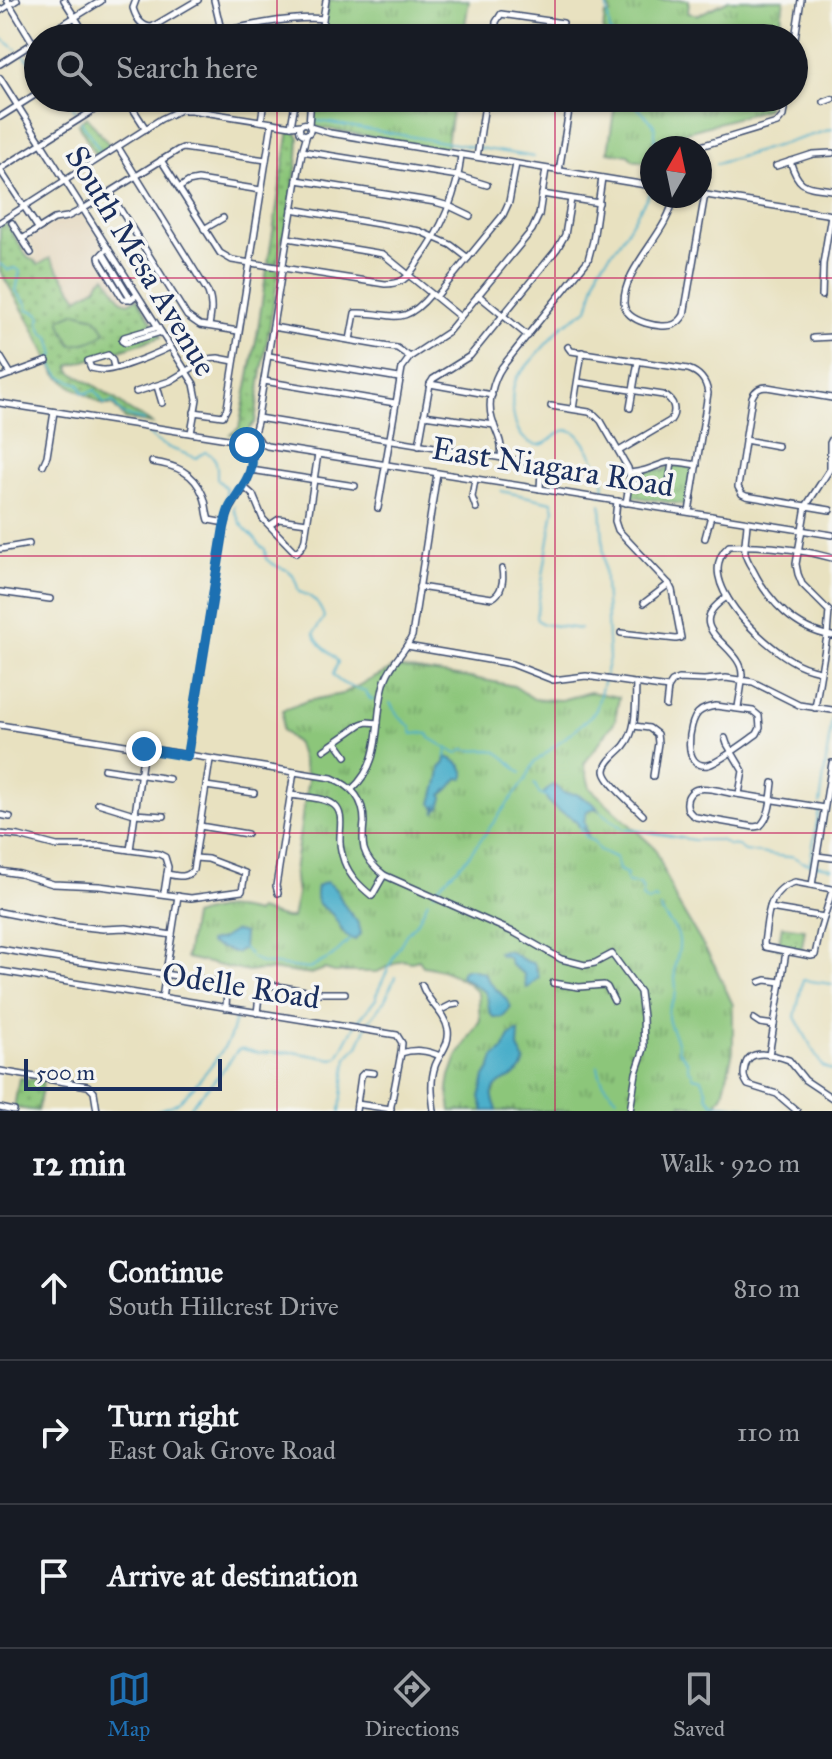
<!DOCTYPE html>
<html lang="en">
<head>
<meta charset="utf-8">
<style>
  body { margin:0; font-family:"IM FELL Great Primer",serif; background:#20242c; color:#f1f3f6 }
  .compass { position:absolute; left:640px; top:136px; width:72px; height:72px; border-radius:50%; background:#171b24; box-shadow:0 2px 6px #0004; rotate:9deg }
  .scale { position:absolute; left:24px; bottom:20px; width:198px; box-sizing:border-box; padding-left:8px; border:4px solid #1b2f5e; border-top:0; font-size:22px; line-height:28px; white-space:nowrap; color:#1b2f5e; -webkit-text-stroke:6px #f6f6f2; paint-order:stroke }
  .stop { position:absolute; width:24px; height:24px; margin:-18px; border:6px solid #1f6fb2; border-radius:50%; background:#fff }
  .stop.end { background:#1f6fb2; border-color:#fff; box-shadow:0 2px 8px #0008 }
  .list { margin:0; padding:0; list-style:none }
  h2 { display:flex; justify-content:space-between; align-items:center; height:104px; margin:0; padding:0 32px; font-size:34px }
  h2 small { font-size:26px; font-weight:400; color:#9ea1a6 }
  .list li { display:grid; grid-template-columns:52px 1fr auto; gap:24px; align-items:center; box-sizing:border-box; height:144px; padding:0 32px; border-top:2px solid #363941 }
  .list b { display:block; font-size:30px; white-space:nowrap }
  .list p { margin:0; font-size:26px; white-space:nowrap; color:#9ea1a6 }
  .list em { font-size:26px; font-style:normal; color:#9ea1a6 }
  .icon { flex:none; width:44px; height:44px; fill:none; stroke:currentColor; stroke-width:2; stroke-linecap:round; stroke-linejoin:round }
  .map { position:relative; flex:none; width:832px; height:1111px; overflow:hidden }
  .search { position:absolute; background:#171b24; box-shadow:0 2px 6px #0004; left:24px; right:24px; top:24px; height:88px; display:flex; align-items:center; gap:20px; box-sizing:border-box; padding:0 28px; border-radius:44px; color:#9ea1a6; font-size:30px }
  .sheet { height:536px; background:#171b24 }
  nav { display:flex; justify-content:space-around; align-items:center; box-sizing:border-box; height:112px; border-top:2px solid #363941; background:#171b24; font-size:22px; color:#9ea1a6 }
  nav a { display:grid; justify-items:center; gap:4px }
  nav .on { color:#1f6fb2 }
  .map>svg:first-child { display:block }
</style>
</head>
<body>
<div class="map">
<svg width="832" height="1111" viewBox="0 0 832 1111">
  <defs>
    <pattern id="grass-tufts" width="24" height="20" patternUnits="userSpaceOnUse" patternTransform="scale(2)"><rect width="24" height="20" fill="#8cc67a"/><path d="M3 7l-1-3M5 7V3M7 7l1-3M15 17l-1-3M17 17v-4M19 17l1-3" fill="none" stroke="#72a167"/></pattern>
    <pattern id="park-dots" width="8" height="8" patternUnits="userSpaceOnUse" patternTransform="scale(2)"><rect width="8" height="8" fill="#8cc67a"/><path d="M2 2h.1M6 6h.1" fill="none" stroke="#72a167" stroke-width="1.8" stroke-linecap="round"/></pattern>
  </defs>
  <rect width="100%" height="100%" fill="#f6f6f2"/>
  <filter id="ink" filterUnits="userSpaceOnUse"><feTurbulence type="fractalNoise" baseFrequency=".0125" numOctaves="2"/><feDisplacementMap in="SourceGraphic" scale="16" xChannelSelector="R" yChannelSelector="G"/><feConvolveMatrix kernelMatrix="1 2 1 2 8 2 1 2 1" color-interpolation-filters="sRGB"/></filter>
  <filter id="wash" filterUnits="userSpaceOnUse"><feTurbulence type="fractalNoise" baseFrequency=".006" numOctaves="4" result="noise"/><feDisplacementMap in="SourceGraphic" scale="32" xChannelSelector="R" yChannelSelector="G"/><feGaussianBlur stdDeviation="1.8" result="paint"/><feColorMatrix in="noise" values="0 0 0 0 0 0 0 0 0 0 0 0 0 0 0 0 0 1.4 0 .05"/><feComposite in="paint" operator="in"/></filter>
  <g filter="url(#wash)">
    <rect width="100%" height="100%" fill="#e8e1c0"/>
    <polygon fill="#e1d2b6" points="82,212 137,298 88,346 28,258 34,257 37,254 28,238 55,222 71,219"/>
    <g fill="url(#grass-tufts)" stroke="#547a6c" stroke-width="2">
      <polygon points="329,0 469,0 463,38 323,38"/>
      <polygon points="607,0 689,0 688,13 698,15 729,0 784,0 778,38 602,38 605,15 611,14"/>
      <path d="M 314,98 L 454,98 L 446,150 L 317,127 C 308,120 313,108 314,98 Z"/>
      <polygon points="593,98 769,98 766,109 653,142 652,164 633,160 628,155 608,152 615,104 593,100"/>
      <polygon points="678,465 693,468 687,505 630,496 632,474 657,469 663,471 669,466"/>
      <path d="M 396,667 L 484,680 L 514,686 L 534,699 L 561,700 L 590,692 L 619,697 L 615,721 L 584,764 L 590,788 L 655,848 L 676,900 L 714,964 L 733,1005 L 733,1051 L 723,1094 L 712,1111 L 682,1104 L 680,1111 L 451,1111 L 448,1088 L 450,1076 L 457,1057 L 480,1020 L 478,993 C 464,977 444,969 423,966 L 419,960 L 411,962 L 402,960 L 377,972 L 334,972 L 325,969 L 310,974 L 304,974 L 284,971 L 263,970 L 248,972 L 186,958 L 193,916 C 220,907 228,906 256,913 L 258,910 L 285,918 L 292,918 L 297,894 L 294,871 L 308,779 L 297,744 L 282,730 L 283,710 L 307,701 L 342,694 Z"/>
    </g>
    <g fill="url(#park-dots)" stroke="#547a6c" stroke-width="2">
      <polygon points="87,117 111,147 96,156 78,123"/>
      <polygon points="289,130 295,132 299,137 298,157 286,233 283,235 277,264 268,263"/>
      <path d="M 6,223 L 28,258 L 35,261 L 38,265 L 50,258 L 78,298 L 97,287 L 101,279 L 106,276 L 122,301 L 129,303 L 137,298 L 161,337 L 69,366 L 71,372 C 90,383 109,393 125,407 C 133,414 144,416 152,424 L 125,419 L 113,405 L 104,405 L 72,387 L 56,374 L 30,322 L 0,271 L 0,227 Z"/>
      <polygon points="267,268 278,269 279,271 260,383 255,422 245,434 231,434 239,428 257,335"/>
      <polygon points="782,926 805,929 801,952 778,948"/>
      <polygon points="19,1078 43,1081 38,1111 14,1108"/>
    </g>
    <path fill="#8cc67a" stroke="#547a6c" stroke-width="2" d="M 76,312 L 95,317 L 105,331 C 97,342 85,343 72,345 L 64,331 L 60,319 Z"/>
    <g fill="#4bafca" stroke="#336f94" stroke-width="2">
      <path d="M 446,757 C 456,760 464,766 465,776 L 463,779 L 458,778 L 450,788 L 442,795 L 443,798 L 440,807 L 436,811 L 437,806 L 435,808 L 432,804 C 434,792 440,780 440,768 L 445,763 Z"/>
      <path d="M 552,785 L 556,786 L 564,793 L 576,794 L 593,803 L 601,812 C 596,807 593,808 587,811 L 584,821 L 588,835 L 585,832 L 584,829 C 572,823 584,829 574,820 C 561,809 551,812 544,793 Z"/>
      <path d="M 326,882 C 339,888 339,899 347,909 C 354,919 359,921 361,933 L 355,940 C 342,936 342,928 334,917 C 326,905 312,909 317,886 Z"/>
      <polygon points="234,931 244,933 243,948 236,953 209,944 209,942 221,939"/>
      <path d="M 507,951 C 517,953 522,963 534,963 L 539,977 L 529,987 L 526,988 L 524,974 L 511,965 L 508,957 L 500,955 L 498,952 Z"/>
      <path d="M 465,969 L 471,969 L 484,973 C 492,990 503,991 511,1007 L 502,1017 L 493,1017 C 485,1007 491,1000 484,991 C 476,987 470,982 461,976 L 461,972 Z"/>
      <path d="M 516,1032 L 519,1032 L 518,1048 L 525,1061 C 518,1084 499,1075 493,1092 C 491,1097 496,1106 497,1111 L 484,1111 L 480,1097 L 485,1077 L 491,1067 L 494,1057 L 503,1050 L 510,1036 Z"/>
    </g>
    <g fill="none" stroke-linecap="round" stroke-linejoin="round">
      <g stroke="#4bafca" stroke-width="2">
        <polyline points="606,0 610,32 616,38"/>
        <polyline points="0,37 16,49"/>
        <polyline points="21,54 26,57 38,70"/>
        <polyline points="68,98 79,117"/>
        <path d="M 630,98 C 636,110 649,115 654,126 C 656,132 655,141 655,148"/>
        <polyline points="81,121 99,149"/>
        <polyline points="318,121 534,157"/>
        <polyline points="716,164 832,129"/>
        <path d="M 0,264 L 8,270 L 15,268 L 20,271 L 16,291 L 27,304 L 27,309 L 38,313 L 41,317 L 39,323 L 43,333 L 50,337 L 55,355 L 50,359 C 57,377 62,378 79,384 L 83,393 L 87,393 L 95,390 L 104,404 L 113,402 L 122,414 L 144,421"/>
        <path d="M 146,431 C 158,447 178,450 196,458 L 205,452 C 219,457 217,467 217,479 L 226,488 L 226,496 L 231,501"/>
        <polyline points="501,491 552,502 554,509 536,617 537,620 543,624 580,629"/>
        <path d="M 601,495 C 603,489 605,483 602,477 C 599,467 582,433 572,431 C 556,426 549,450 533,444 C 511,437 508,394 517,377 L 563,325 L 588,309 L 599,268 L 620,242 L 650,192"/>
        <path d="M 234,506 L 234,511 C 237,514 238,518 240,522 C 245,531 255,536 260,546 L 265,549 L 266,559 C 285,576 290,559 299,592 C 311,595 320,604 324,617 L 314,633 C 318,647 330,650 338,662 L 333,674 C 339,685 353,687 365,691 L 370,699 L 373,700"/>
        <path d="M 390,703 L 399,717 L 411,727 L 413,734 L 422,733 L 428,734 L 430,738 L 457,754 L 464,749 C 474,752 480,750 490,750 C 502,751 512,766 521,773"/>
        <polyline points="446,757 447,750"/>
        <polyline points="534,783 539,793 546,796"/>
        <polyline points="820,804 832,718"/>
        <polyline points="601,812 623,829 630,829 694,840 720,840 728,845 738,846 745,851 786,857 792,856 802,862 832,868"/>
        <polyline points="581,827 580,831 584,833 586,838 593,841 599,850 616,858 619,870 627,874 626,878 628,883 640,884 643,891 643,898 649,902 655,898 657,900"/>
        <polyline points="810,863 819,810"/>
        <path d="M 434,893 C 443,879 456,871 467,858 L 526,779 L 534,763 L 589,718 L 596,710 L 609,659 L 601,504"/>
        <path d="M 661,908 C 663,921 678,926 679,940 C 680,950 677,957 675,965 C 673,975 678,987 675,997 C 673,1004 668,1007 668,1014 C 667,1028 679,1037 678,1050 L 687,1061 L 689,1070 L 692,1072 L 693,1077 L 702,1079 L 707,1092 L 706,1095 L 713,1103 L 747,1107 L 753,1111"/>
        <polyline points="243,948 249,954"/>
        <polyline points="251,957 261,963 309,969 333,956 350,939"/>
        <polyline points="832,984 803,980 795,1017 822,1066 832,1070"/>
        <path d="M 598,1066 C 600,1081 607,1089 617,1098"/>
        <path d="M 154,1111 C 162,1109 171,1107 178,1102 C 190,1093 224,1051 230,1037 C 233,1029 233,1021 238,1013"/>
        <polyline points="186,1111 219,1075 238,1050 242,1049 259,1053 293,1052 333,1059 338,1057 355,1025 376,999 376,995 396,952 407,933 418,921 428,901"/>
        <polyline points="340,1111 347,1058 358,1046 369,1021 385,1000 395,977"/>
      </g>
    </g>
  </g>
  <g filter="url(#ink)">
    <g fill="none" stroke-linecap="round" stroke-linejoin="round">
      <defs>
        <g id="minor">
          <polyline points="7,0 33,43"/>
          <polyline points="64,0 88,38"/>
          <path d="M 136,0 L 133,8 C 136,18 141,27 152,27 L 198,0"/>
          <polyline points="214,0 223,38"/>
          <polyline points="0,11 17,0"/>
          <polyline points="41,38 101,1"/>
          <path d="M 208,38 C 229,26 299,16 323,19"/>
          <polyline points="320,38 326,0"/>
          <polyline points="495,38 496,22 501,14 563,23"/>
          <polyline points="794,45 801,0"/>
          <polyline points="0,64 38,40"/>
          <polyline points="0,78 194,384 197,399 191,433"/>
          <polyline points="126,98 146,129"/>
          <polyline points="824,102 832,99"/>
          <polyline points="180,110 179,103 184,98"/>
          <polyline points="0,117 38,93"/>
          <polyline points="261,121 263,108 261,101"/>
          <circle cx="305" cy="129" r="5.5"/>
          <polyline points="309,125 311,98"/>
          <polyline points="291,126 296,98"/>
          <polyline points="310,127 330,133 652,186"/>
          <path d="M 118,147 L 208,292 C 213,304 211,314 209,326"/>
          <polyline points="694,148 777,123 783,116 784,109"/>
          <polyline points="302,151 458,176 487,185"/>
          <polyline points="477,157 486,98"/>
          <path d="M 161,160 L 220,253 L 232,260 L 385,284 C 391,284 397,283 403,280 C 410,275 415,267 419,260 C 441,231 458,192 461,155"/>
          <path d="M 790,161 C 799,189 805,186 832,190"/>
          <polyline points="776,166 813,154 832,153"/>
          <polyline points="0,169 113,98"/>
          <polyline points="0,170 38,228"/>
          <polyline points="559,171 571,98"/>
          <polyline points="297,180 435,202 449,206 470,216"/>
          <polyline points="179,188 188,182 198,180 261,190"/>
          <polyline points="110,193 187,316 200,325 238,331"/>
          <polyline points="542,194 599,203"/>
          <polyline points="700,194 832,215"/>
          <path d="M 674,196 C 669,233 623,267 624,303 C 624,322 663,330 675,324 C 681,321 681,319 684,315 L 705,194"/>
          <polyline points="292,209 419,231 451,245 468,258"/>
          <polyline points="0,222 161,119 180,110 191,110 291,126 301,125"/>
          <polyline points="12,223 22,239 54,219 67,217 83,209 178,150 183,148 266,160"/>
          <polyline points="204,229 223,218"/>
          <polyline points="288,238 383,254 460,317"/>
          <polyline points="22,239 31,253"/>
          <polyline points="108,248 103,253 131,299 137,295"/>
          <polyline points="103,253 99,257 100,261 123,299 131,299"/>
          <polyline points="478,295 528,336"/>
          <polyline points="822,296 823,264 831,215"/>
          <polyline points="436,297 503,215 509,202 516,164"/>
          <polyline points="158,327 124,337 122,341 125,343 161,332"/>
          <polyline points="273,327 389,347 397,348 410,357"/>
          <polyline points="813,338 832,337"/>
          <path d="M 350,340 L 355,313 C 392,311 401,330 431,294"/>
          <path d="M 568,347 L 571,351 L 688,369 C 700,373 706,380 708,393 L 689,512"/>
          <polyline points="0,356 11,374"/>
          <polyline points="269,356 399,378"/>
          <path d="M 114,367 L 112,359 L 108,355 L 88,361 L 91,368 C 96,369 100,370 105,370 C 120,369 156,354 170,347"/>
          <polyline points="0,378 47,361"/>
          <polyline points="264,381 395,403"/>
          <path d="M 578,382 L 663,395 C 675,400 677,412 670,421 L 619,451"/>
          <polyline points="430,384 492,395"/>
          <polyline points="157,386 162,403"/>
          <polyline points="136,392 170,381 207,359 218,358 234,361"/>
          <polyline points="0,403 240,441 247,445"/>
          <polyline points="551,406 589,412 595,415 601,421 628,468 630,479 626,503"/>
          <polyline points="630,408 638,361"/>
          <polyline points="573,409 582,352"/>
          <polyline points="194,412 223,416 227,408 272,123"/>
          <polyline points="424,415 494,425"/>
          <polyline points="258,418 533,463 541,469 540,489"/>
          <circle cx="253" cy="443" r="7"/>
          <polyline points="250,437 254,433 257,422 297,180 303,148 307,134"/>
          <polyline points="745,440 778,446"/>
          <polyline points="259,442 267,446 832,535"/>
          <polyline points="419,445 430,384 433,379 470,356 557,249 565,235 571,199"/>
          <path d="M 501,457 C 503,441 496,433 492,419 C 487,403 493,380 502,367 L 588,260 L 593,241 L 602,178"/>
          <path d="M 152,462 C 175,465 194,472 203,495 C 207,503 206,512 209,520 L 225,523"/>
          <polyline points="43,465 47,456 54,412"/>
          <polyline points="251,470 355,486"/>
          <path d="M 630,473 C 645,471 649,469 662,464 C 673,460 686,463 697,465"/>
          <polyline points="475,479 472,497 476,508"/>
          <polyline points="629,483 648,486"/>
          <polyline points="244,487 253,495 263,519 296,553 303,545 305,538 318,454"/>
          <polyline points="667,495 672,463"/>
          <polyline points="617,501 615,521 618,530 669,584 672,590 681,638 676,639 621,633"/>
          <polyline points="378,508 402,368 410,357 448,332 532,230 539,215 546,169"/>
          <path d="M 830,510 L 746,496 L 742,494 L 738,487 L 752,397 C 755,390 759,387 767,387 L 832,398"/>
          <path d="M 747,522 C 747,531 744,543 745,553 C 746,559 750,565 753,570 C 769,602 796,630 832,636"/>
          <polyline points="270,525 279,519 307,523"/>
          <polyline points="705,538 711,516"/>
          <polyline points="0,549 29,544"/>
          <path d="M 419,587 L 492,598 C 502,593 504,580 502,569"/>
          <polyline points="0,592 50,599"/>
          <path d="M 727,597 C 684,625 727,640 739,663 C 746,675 739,696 738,708"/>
          <polyline points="644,603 669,584"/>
          <polyline points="407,646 512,664 553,680 586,676 668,688"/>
          <path d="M 820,671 C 810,669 800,666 791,660 C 763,644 691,579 729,546 C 762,545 800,549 832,558"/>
          <path d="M 636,683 C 635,704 638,729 624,746 C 618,753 605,761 605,771 C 605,781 635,807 643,815"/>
          <polyline points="666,706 668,688 672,682 678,679 704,680 726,678 753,682 799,705 832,710"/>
          <path d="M 716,706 L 753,711 L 759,716 L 760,728 L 757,734 C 747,741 718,763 708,765 C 682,769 688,724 698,713 C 703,708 709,707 716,706 Z"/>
          <polyline points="815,708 827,636 829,611 802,584 798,574 796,564 806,506 830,469 830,443 832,439"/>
          <path d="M 0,725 L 332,778 C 352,786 364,799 364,822 C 363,831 362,840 364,849 C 367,860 375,868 384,875 L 515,933 L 561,959 L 585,965 L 595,963 L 612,954 L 640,992 L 643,1017 L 644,1049 L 636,1073 L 630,1111"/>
          <polyline points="634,726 649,728 657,734 658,743 653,776"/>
          <polyline points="725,738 727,744 743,771 739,794"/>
          <polyline points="336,742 346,756"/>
          <polyline points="324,750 361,724 367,722 378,723"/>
          <path d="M 187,756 L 225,523 C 230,503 240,498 247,481 C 252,471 250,459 256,449"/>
          <polyline points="104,769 169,779"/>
          <path d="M 773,783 C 771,797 771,816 760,826 L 754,827 L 696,817 C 690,814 686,810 687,802 C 687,796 692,790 698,789 C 707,787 721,791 730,793 C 761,798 793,803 824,808"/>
          <polyline points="206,786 254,793"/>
          <path d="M 352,789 C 386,759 372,715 386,678 C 392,662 405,652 412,636 L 437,473"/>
          <path d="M 290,795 C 303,797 324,797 334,805 C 345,814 339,830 340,842 C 340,849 342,855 344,861 C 350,877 360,886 372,896 L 384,875"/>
          <polyline points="98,803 134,814 164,816"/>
          <polyline points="0,815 10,817"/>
          <polyline points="200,826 247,834"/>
          <polyline points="0,834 19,836 57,846 101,846 159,854 165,857 168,867 164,893"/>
          <polyline points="130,850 144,749"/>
          <polyline points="817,856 832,858"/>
          <polyline points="0,871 20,874 53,884 99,886 191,898 242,891 245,873 208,859 195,858"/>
          <path d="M 167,874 C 178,876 186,879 193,870 L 210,760"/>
          <polyline points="812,885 832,763"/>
          <path d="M 832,889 L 795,882 C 766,890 768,918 764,943 L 765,947 L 811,956 L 815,955 L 820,931 L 832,891"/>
          <polyline points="278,893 276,886 294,772"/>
          <polyline points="770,908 824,917"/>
          <polyline points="0,912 67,925 103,929 126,928 172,935"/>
          <path d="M 0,949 C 73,962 146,971 219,982 L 227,986 L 226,1008"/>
          <polyline points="0,971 397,1035 402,1043 401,1053 390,1111"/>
          <polyline points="760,982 766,980 781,982"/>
          <polyline points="553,983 579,987 604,985 607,987 614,1001"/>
          <path d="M 422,985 C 427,1002 445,1012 448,1030 C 450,1045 440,1053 435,1066 C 430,1081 432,1095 434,1111"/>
          <polyline points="162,998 178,896"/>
          <polyline points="439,1011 451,1005 457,1004"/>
          <polyline points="257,1013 259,996 263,989 271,985 318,993 345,993"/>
          <polyline points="754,1019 760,1023 774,1025"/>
          <path d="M 401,1053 C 415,1049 426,1050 440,1056"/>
          <polyline points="769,1055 786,952"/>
          <polyline points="0,1071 88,1086 94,1092 97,1111"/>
          <polyline points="357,1104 391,1109"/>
          <polyline points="0,1108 14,1111"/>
          <polyline points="356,1111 361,1076 365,1072 374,1073"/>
          <path d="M 797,1111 L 777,1094 L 748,1085 C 744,1079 743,1075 745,1067 C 748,1047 775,1055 789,1060 L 805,1080 L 832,1098"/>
        </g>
      </defs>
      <use href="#minor" stroke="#3a4a6d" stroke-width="8"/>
      <use href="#minor" stroke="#fff" stroke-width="5"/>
    </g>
  </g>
  <g fill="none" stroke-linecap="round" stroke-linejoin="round" filter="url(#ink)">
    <path stroke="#1f6fb2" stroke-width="10" d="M 144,749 L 187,756 L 224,527 C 226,520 227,513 230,507 C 241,487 261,469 247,445"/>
  </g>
  <path fill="none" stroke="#c2185b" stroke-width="2" stroke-opacity="0.55" d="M 277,0 L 277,38M 555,0 L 555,38M 277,98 L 277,1111M 555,98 L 555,1111M 0,278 L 832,278M 0,556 L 832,556M 0,833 L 832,833"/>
  <g text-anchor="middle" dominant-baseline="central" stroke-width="7" stroke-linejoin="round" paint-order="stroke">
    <g font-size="32" fill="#1b2f5e" stroke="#f6f6f2">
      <text transform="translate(141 261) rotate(59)">South Mesa Avenue</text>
      <text transform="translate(553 467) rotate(9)">East Niagara Road</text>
      <text transform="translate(241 986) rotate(9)">Odelle Road</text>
    </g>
  </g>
</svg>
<svg class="compass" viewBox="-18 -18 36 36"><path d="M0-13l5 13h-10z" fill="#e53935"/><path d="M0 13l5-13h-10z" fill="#9ea1a6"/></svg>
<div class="scale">500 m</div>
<div class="stop" style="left:247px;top:445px"></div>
<div class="stop end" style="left:144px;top:749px"></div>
<div class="search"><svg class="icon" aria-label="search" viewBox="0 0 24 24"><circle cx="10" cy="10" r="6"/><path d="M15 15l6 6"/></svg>Search here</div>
</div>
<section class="sheet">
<h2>12 min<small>Walk · 920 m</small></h2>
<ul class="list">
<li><svg class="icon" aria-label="ahead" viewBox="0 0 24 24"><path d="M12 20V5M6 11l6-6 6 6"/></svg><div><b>Continue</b><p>South Hillcrest Drive</p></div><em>810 m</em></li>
<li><svg class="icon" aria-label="right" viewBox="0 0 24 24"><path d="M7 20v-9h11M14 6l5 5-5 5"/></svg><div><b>Turn right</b><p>East Oak Grove Road</p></div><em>110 m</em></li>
<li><svg class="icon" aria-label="arrive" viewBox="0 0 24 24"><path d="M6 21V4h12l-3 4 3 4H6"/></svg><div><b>Arrive at destination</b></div></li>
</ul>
</section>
<nav>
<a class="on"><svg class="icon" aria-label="map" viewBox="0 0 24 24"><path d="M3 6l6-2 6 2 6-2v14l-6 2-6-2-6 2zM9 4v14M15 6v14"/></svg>Map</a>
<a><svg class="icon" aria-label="directions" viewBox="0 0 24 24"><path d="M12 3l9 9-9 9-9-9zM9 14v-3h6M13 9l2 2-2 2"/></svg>Directions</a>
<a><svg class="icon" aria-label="saved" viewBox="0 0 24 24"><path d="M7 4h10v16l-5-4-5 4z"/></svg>Saved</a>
</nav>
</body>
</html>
